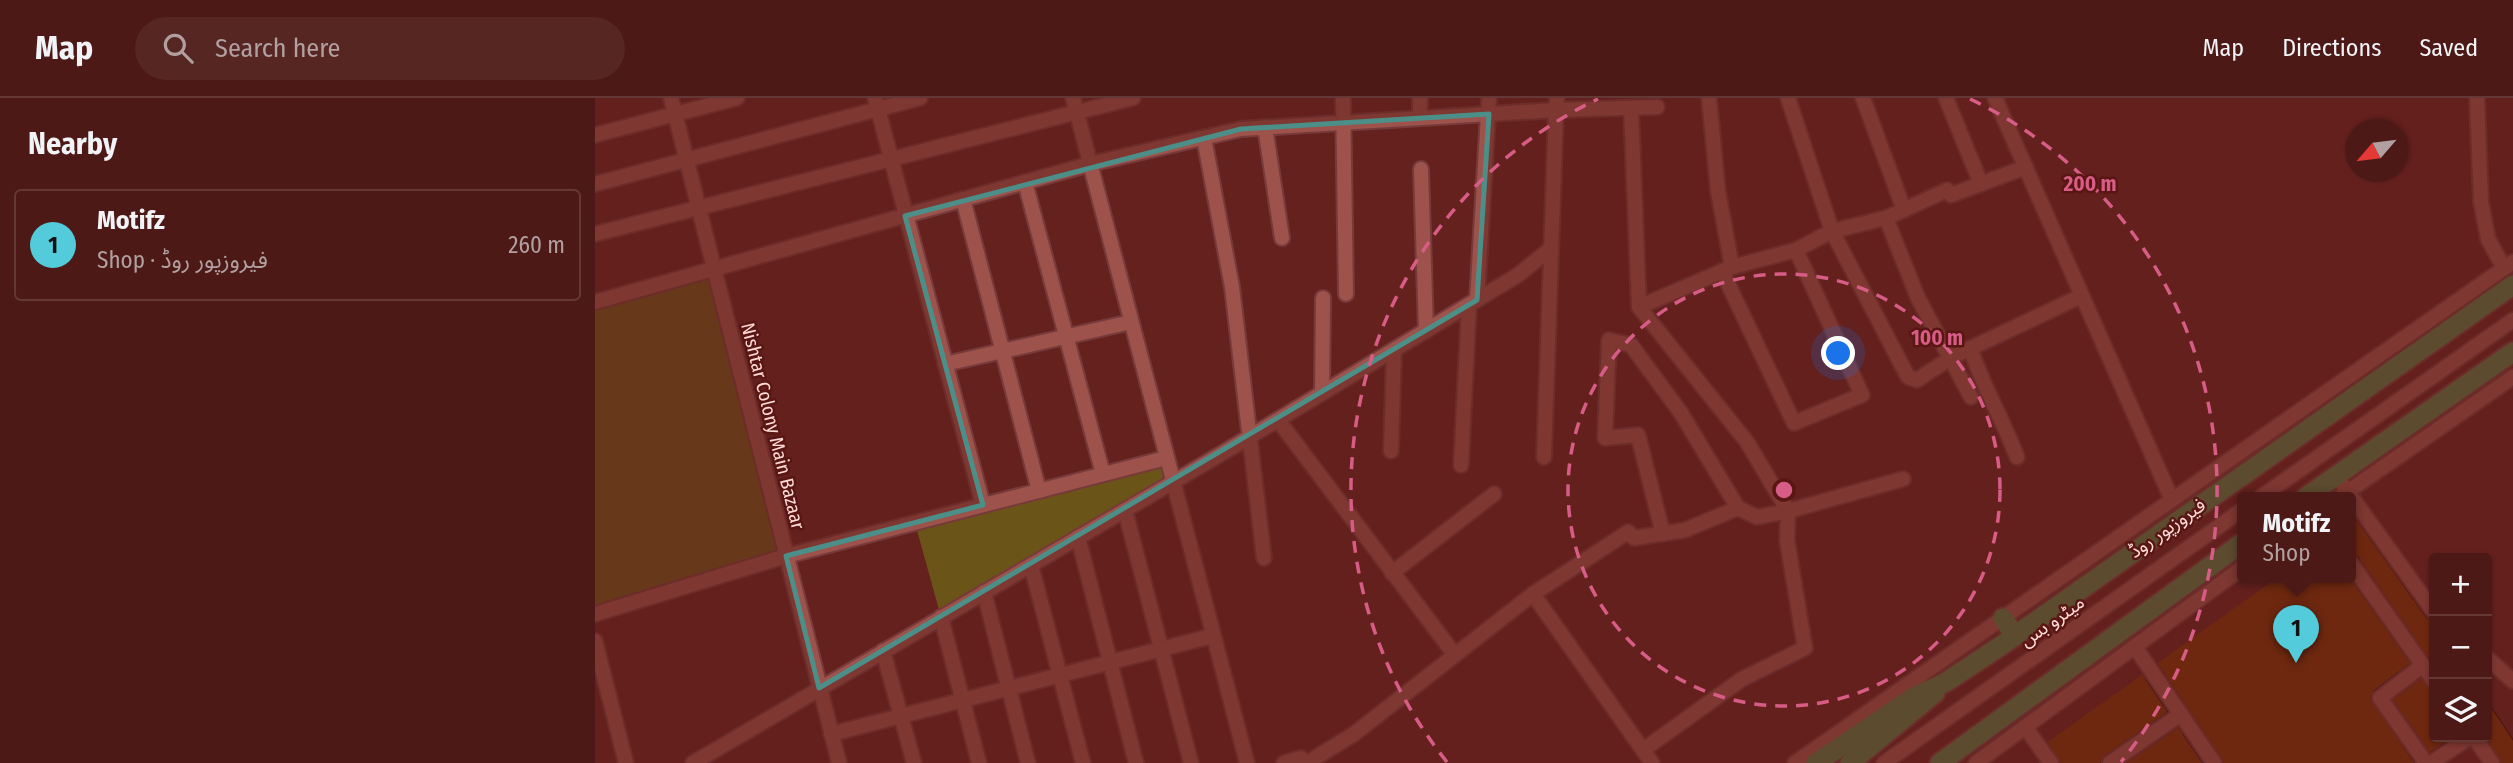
<!DOCTYPE html>
<html lang="en">
<head>
<meta charset="utf-8">
<style>
  body { margin:0; font-family:"Fira Sans Condensed","Noto Sans Arabic",sans-serif; background:#562623; color:#f1f3f6 }
  .controls { position:absolute; right:21px; bottom:21px; display:grid; overflow:hidden; border-radius:7px; box-shadow:0 2px 5px #0004 }
  .controls button { width:63px; height:63px; display:grid; place-items:center; padding:0; border:0; border-bottom:2px solid #633835; background:#4c1916; color:#f1f3f6; font:35px sans-serif }
  .compass { position:absolute; left:1750px; top:21px; width:63px; height:63px; border-radius:50%; background:#4c1916; box-shadow:0 2px 5px #0004; rotate:242deg }
  .you { position:absolute; left:1244px; top:256px; width:24px; height:24px; margin:-18px; border:5px solid #fff; border-radius:50%; background:#1a73e8; box-shadow:0 0 0 10px #1a73e833 }
  .badge { display:grid; place-items:center; width:46px; height:46px; border-radius:50%; background:#53cbda; color:#111; font-size:23px; font-weight:700 }
  .pin { position:absolute; translate:-50% -58px; filter:drop-shadow(0 2px 4px #0008) }
  .pin::after { content:''; position:absolute; top:37px; width:24px; height:21px; background:inherit; clip-path:polygon(0 0,100% 0,50% 100%) }
  .popup { position:absolute; left:1642px; top:394px; width:119px; height:91px; box-sizing:border-box; display:grid; place-content:center; border-radius:7px; background:#4c1916; filter:drop-shadow(0 2px 5px #0005); font-size:23px; white-space:nowrap; color:#b2a0a1 }
  .popup b { font-size:26px; color:#f1f3f6 }
  .popup::after { content:''; position:absolute; left:50%; top:100%; margin-left:-14px; border:14px solid transparent; border-top-color:#4c1916 }
  .list { margin:0; padding:0; list-style:none }
  h2 { display:flex; justify-content:space-between; align-items:center; height:91px; margin:0; padding:0 28px; font-size:30px }
  h2 small { font-size:23px; font-weight:400; color:#b2a0a1 }
  .list li { display:grid; grid-template-columns:46px 1fr auto; gap:21px; align-items:center; box-sizing:border-box; height:112px; margin:0 14px 14px; padding:0 14px; border:2px solid #633835; border-radius:7px }
  .list b { display:block; font-size:26px; white-space:nowrap }
  .list p { margin:0; font-size:23px; white-space:nowrap; color:#b2a0a1 }
  .list em { font-size:23px; font-style:normal; color:#b2a0a1 }
  .icon { flex:none; width:38px; height:38px; fill:none; stroke:currentColor; stroke-width:2; stroke-linecap:round; stroke-linejoin:round }
  .map { position:relative; flex:none; width:1918px; height:665px; overflow:hidden }
  header { display:flex; align-items:center; gap:42px; box-sizing:border-box; height:98px; padding:0 35px; background:#4c1916; border-bottom:2px solid #633835 }
  header strong { font-size:33px }
  nav { display:flex; gap:38px; margin-inline-start:auto; font-size:24px }
  .search { width:490px; height:63px; background:#562623; display:flex; align-items:center; gap:18px; box-sizing:border-box; padding:0 24px; border-radius:38px; color:#b2a0a1; font-size:26px }
  main { display:flex }
  aside { flex:1; background:#4c1916 }
  .map>svg:first-child { display:block }
</style>
</head>
<body>
<header>
<strong>Map</strong>
<div class="search"><svg class="icon" aria-label="search" viewBox="0 0 24 24"><circle cx="10" cy="10" r="6"/><path d="M15 15l6 6"/></svg>Search here</div>
<nav><a>Map</a><a>Directions</a><a>Saved</a></nav>
</header>
<main>
<aside>
<h2>Nearby<small></small></h2>
<ul class="list">
<li><span class="badge">1</span><div><b>Motifz</b><p>Shop · فیروزپور روڈ</p></div><em>260 m</em></li>
</ul>
</aside>
<div class="map">
<svg width="1918" height="665" viewBox="0 0 1918 665">
  <defs>
    <filter id="shadow"><feDropShadow dx="5" dy="5" stdDeviation="0" flood-color="#0009"/></filter>
  </defs>
  <rect width="100%" height="100%" fill="#65211d"/>
  <g fill="#6b5417">
    <polygon points="118,171 191,458 0,516 0,204"/>
    <polygon points="571,360 577,385 346,519 320,425"/>
  </g>
  <g fill="#7b3300" filter="url(#shadow)">
    <polygon points="1762,423 1831,520 1839,526 1839,567 1763,458 1755,455 1755,427"/>
    <polygon points="1683,479 1754,479 1815,565 1779,592 1775,600 1819,665 1629,665 1563,565"/>
    <polygon points="1547,577 1572,614 1510,657 1505,665 1466,665 1453,644"/>
    <polygon points="1826,581 1839,593 1839,639 1858,639 1835,654 1798,602"/>
    <polygon points="1892,604 1918,643 1918,665 1907,665 1891,639"/>
    <polygon points="1583,630 1607,665 1532,665"/>
  </g>
  <g fill="none" stroke-linecap="round" stroke-linejoin="round">
    <defs>
      <g id="minor">
        <polyline points="76,0 244,665"/>
        <polyline points="280,0 388,407"/>
        <polyline points="478,0 652,665"/>
        <polyline points="748,0 751,196"/>
        <polyline points="1114,0 1123,93 1137,169"/>
        <polyline points="1193,0 1237,133 1313,279 1322,282 1357,259 1486,198"/>
        <polyline points="1268,0 1309,112"/>
        <polyline points="1351,0 1386,86"/>
        <polyline points="1400,0 1577,402"/>
        <polyline points="1882,0 1886,104 1893,141 1909,170"/>
        <polyline points="1036,10 1044,209 1152,344 1193,413 1192,442 1210,550 1147,581 1048,652"/>
        <polyline points="825,20 825,0"/>
        <polyline points="670,29 687,140"/>
        <polyline points="0,37 142,0"/>
        <polyline points="609,40 637,189 669,460"/>
        <polyline points="826,71 831,233"/>
        <polyline points="430,84 508,376"/>
        <polyline points="0,86 325,0"/>
        <polyline points="368,101 444,393"/>
        <polyline points="1291,120 1323,200 1376,299"/>
        <polyline points="0,136 538,0"/>
        <polyline points="1127,173 1199,325 1267,297 1201,152"/>
        <polyline points="882,202 894,0"/>
        <polyline points="0,204 495,66 646,31 961,12 962,0"/>
        <polyline points="1044,209 1137,169 1201,152 1237,133 1291,120 1352,92 1356,97 1431,69"/>
        <path d="M 1375,250 C 1388,288 1408,322 1422,359"/>
        <polyline points="350,266 536,224"/>
        <polyline points="727,295 728,200"/>
        <polyline points="683,322 860,557"/>
        <polyline points="796,353 799,252"/>
        <polyline points="949,359 961,12 1062,9"/>
        <polyline points="866,367 874,207"/>
        <polyline points="1748,387 1839,514"/>
        <polyline points="1666,399 1918,222"/>
        <polyline points="1745,399 1918,279"/>
        <polyline points="530,412 596,665"/>
        <polyline points="1068,436 1043,337 1010,340 1014,242 1036,247 1086,315 1143,410"/>
        <polyline points="483,439 541,665"/>
        <polyline points="1755,464 1839,583"/>
        <polyline points="436,467 488,665"/>
        <polyline points="797,475 899,396"/>
        <polyline points="389,494 433,665"/>
        <polyline points="938,496 1057,665"/>
        <polyline points="0,516 191,458 571,360"/>
        <polyline points="346,519 384,665"/>
        <polyline points="0,543 31,665"/>
        <polyline points="1540,549 1619,665"/>
        <polyline points="288,553 319,665"/>
        <polyline points="1892,560 1918,583"/>
        <polyline points="1828,567 1785,600 1831,665"/>
        <polyline points="1430,629 1456,665"/>
        <polyline points="236,636 617,538"/>
        <polyline points="1879,639 1897,665"/>
        <polyline points="98,665 626,356 923,177 955,151"/>
        <polyline points="689,665 706,660 708,665"/>
        <polyline points="712,665 759,636 938,496 1033,434 1039,440 1090,432 1143,410 1162,419 1193,413 1308,381"/>
        <polyline points="1200,665 1918,164"/>
        <polyline points="1289,665 1647,412"/>
        <polyline points="1381,665 1647,470"/>
        <polyline points="1515,665 1586,616"/>
        <polyline points="1836,665 1875,639"/>
      </g>
      <g id="major">
        <polyline points="1711,399 1918,254"/>
        <polyline points="1408,520 1420,538"/>
        <polyline points="1221,665 1317,600 1351,584 1407,547 1918,187"/>
        <polyline points="1255,665 1340,595"/>
        <polyline points="1345,665 1647,445"/>
      </g>
    </defs>
    <use href="#minor" stroke="#773a3b" stroke-width="18"/>
    <use href="#major" stroke="#773a3b" stroke-width="23"/>
    <use href="#minor" stroke="#9d534b" stroke-width="14"/>
    <use href="#major" stroke="#537f45" stroke-width="19"/>
  </g>
  <path d="M0 0H1918V665H0ZM 894,16 L 882,202 L 224,590 L 191,458 L 388,407 L 310,118 L 646,31 Z" fill="#65211d" fill-opacity=".55" fill-rule="evenodd"/>
  <path fill="none" stroke="#4b8f88" stroke-width="5" stroke-linejoin="round" d="M 894,16 L 882,202 L 224,590 L 191,458 L 388,407 L 310,118 L 646,31 Z"/>
  <g fill="none" stroke="#d75c86" stroke-width="3.5" stroke-dasharray="12 9">
    <circle cx="1189" cy="392" r="216"/>
    <path d="M852 664A433 433 0 0 1 1003 1M1375 1A433 433 0 0 1 1526 664"/>
  </g>
  <g text-anchor="middle" dominant-baseline="central" stroke-width="5" stroke-linejoin="round" paint-order="stroke">
    <g font-size="19" fill="#fedbd6" stroke="#591613">
      <text transform="translate(178 328) rotate(76)">Nishtar Colony Main Bazaar</text>
      <text transform="translate(1572 430) rotate(-35)">فیروزپور روڈ</text>
      <text transform="translate(1457 523) rotate(-35)">میٹرو بس</text>
    </g>
  </g>
  <circle cx="1189" cy="392" r="10" fill="#d75c86" stroke="#591613" stroke-width="3.5"/>
  <g font-size="21" text-anchor="middle" font-weight="bold" fill="#d75c86" stroke="#591613" stroke-width="5" stroke-linejoin="round" paint-order="stroke">
    <text x="1495" y="93">200 m</text>
    <text x="1342" y="247">100 m</text>
  </g>
</svg>
<div class="controls">
<button>+</button>
<button>−</button>
<button><svg class="icon" aria-label="layers" viewBox="0 0 24 24"><path d="M12 4l9 5-9 5-9-5zM3 14l9 5 9-5"/></svg></button>
</div>
<svg class="compass" viewBox="-18 -18 36 36"><path d="M0-13l5 13h-10z" fill="#e53935"/><path d="M0 13l5-13h-10z" fill="#b2a0a1"/></svg>
<div class="you"></div>
<div class="pin badge" style="left:1701px;top:565px">1</div>
<div class="popup"><b>Motifz</b>Shop</div>
</div>
</main>
</body>
</html>
